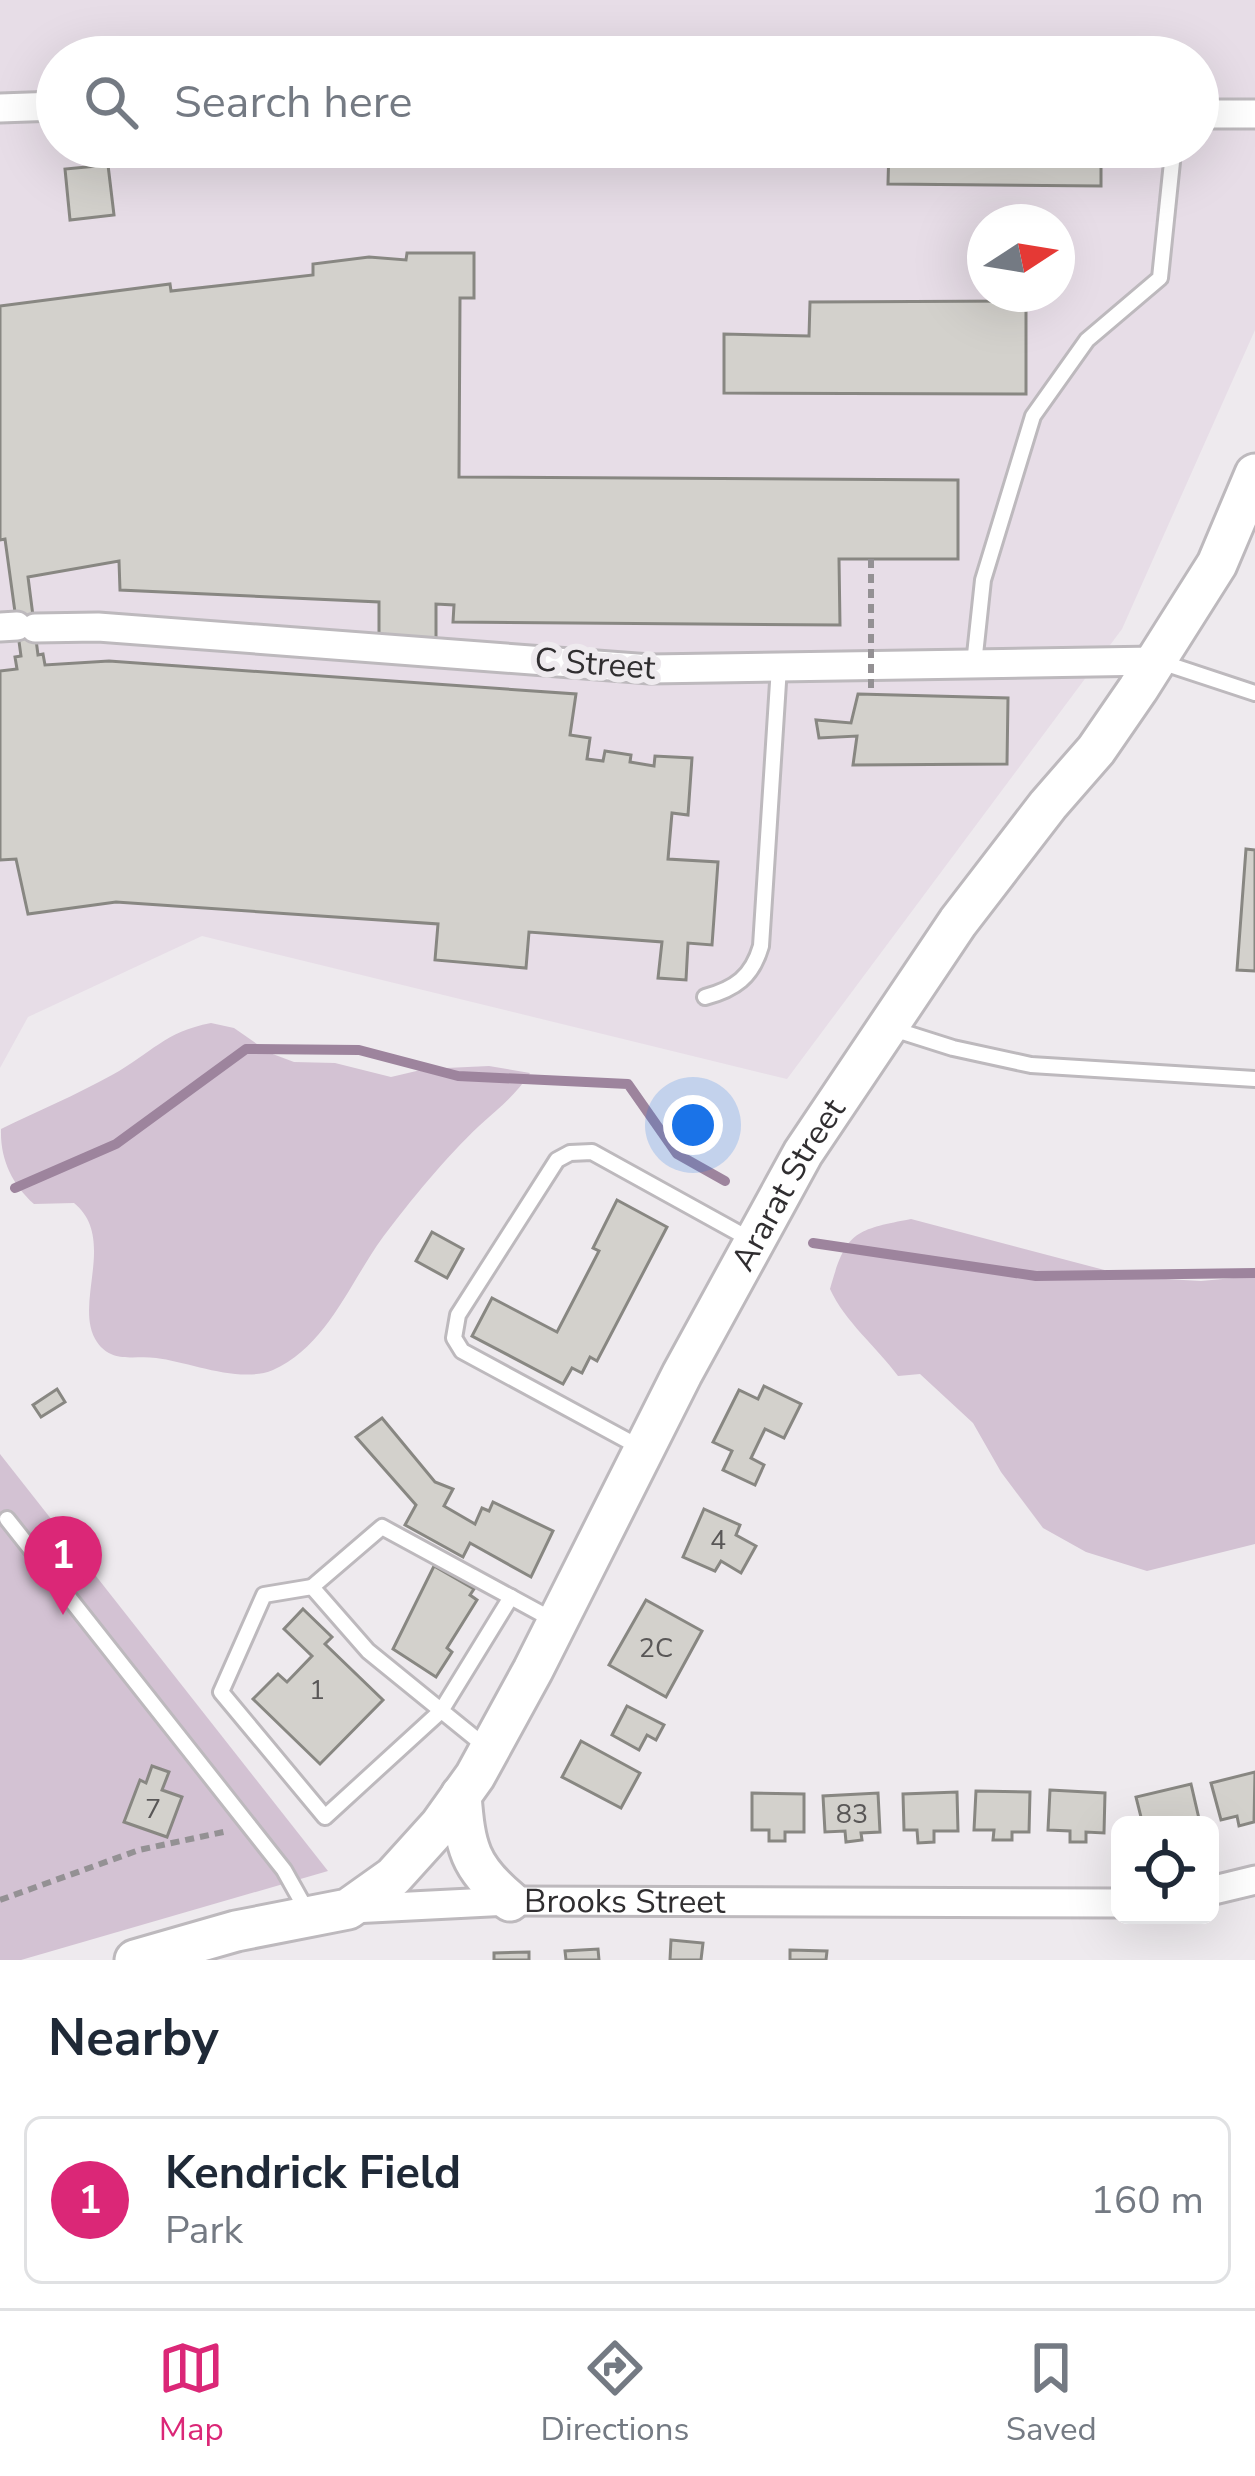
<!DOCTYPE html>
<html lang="en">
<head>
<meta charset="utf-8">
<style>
  body { margin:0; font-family:"Nunito Sans",sans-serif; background:#f6f6f7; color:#1f2937 }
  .controls { position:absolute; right:36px; bottom:36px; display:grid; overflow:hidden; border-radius:18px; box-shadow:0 12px 48px #0002 }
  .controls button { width:108px; height:108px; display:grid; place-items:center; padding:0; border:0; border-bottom:3px solid #e0e1e3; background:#fff; color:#1f2937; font:60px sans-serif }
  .compass { position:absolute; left:967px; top:204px; width:108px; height:108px; border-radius:50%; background:#fff; box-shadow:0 12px 48px #0002; rotate:78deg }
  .you { position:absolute; left:693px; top:1125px; width:42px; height:42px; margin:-30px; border:9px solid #fff; border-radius:50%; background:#1a73e8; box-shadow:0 0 0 18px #1a73e833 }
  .badge { display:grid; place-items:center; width:78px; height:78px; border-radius:50%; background:#db2777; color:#fff; font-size:39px; font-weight:700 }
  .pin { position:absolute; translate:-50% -99px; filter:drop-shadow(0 3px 6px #0008) }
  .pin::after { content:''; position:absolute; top:63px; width:42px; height:36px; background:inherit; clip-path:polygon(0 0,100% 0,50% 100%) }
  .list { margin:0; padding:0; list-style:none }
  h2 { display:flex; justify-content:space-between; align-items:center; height:156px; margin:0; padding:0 48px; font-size:51px }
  h2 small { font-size:39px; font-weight:400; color:#747a83 }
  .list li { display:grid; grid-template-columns:78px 1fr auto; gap:36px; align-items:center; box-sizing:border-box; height:168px; margin:0 24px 24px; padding:0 24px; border:3px solid #e0e1e3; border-radius:18px }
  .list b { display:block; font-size:45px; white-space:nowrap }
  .list p { margin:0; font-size:39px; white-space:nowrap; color:#747a83 }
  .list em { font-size:39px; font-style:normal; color:#747a83 }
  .icon { flex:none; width:66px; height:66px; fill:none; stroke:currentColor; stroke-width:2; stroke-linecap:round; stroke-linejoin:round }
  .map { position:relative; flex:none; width:1255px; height:1960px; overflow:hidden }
  .search { position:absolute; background:#fff; box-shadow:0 12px 48px #0002; left:36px; right:36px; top:36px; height:132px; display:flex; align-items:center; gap:30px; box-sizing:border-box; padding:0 42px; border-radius:66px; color:#747a83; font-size:45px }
  .sheet { height:348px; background:#fff }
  nav { display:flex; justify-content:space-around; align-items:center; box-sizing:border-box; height:168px; border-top:3px solid #e0e1e3; background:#fff; font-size:33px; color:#747a83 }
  nav a { display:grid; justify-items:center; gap:6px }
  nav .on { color:#db2777 }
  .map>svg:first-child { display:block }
</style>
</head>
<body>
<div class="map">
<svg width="1255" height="1960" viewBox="0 0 1255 1960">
  <rect width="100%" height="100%" fill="#eeeaee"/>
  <path fill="#e7dde7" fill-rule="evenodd" d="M 0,0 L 1255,0 L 1255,330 L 1122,629 L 787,1079 L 202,936 L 28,1017 L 0,1068 ZM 57,57 L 1198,57 L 1198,147 L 57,147 ZM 985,222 L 1057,222 L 1057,294 L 985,294 Z"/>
  <g fill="#d3c2d3">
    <path d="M 211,1023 L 234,1028 L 270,1053 L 294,1062 L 335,1063 L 391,1077 L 425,1069 L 489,1066 L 530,1073 C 515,1096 499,1108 479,1126 C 447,1156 410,1201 383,1237 C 350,1282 327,1346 273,1370 C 239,1384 190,1362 156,1358 C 135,1355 112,1364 97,1342 C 72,1305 118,1239 74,1203 L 34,1204 C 12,1184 0,1159 1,1129 C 38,1111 76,1095 112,1075 C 152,1053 164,1032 211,1023 Z"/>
    <path d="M 911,1219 L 1131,1277 L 1201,1281 L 1255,1276 L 1255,1544 L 1147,1571 L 1086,1552 L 1043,1528 L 1001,1472 L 973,1423 L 920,1374 L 898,1376 C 876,1346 845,1322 830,1289 C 846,1232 854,1230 911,1219 Z"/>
    <polygon points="0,1454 328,1871 21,1960 0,1960"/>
  </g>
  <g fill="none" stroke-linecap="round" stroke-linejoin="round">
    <g stroke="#9d849d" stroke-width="10">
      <polyline points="15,1188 116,1144 246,1049 359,1050 458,1076 628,1084 677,1154 725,1181"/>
      <polyline points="813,1243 1036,1276 1255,1273"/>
    </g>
  </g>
  <g fill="#d3d1cc" stroke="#888782" stroke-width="3">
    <polygon points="889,147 1101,147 1101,186 888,184"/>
    <polygon points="108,165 114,215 70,220 65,169"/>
    <polygon points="407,253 474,253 474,298 460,298 459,477 958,480 958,559 839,559 840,625 453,622 454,605 436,604 436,640 379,639 379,602 120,590 119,561 28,577 38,655 43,654 45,665 109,661 576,694 570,735 590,738 587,759 603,761 605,751 631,755 630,762 654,766 655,756 692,758 688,815 672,813 668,859 718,862 712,945 688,943 686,980 658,978 662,942 529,932 526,968 435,960 438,924 116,902 28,914 16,859 0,860 0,671 17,669 15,657 21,656 5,539 0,540 0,306 170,284 171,291 313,275 313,264 369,257 406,260"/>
    <polygon points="1026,301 1026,394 724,393 724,334 809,336 810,302"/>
    <polygon points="858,694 1008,698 1007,764 853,765 857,736 819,738 816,720 851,723"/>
    <polygon points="1246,849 1255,850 1255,971 1237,970"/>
    <polygon points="617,1200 667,1227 597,1361 590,1357 582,1373 572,1368 563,1384 472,1336 492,1298 557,1332 599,1251 593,1248"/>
    <polygon points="432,1232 463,1249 447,1278 416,1261"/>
    <polygon points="764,1386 801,1404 784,1438 765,1429 751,1458 764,1465 755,1485 723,1470 732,1451 713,1442 739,1390 758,1399"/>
    <polygon points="57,1389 65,1402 41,1417 33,1405"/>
    <polygon points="382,1418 435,1482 453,1489 444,1506 475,1524 482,1508 489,1511 493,1502 553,1531 531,1577 470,1543 463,1557 405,1525 416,1505 356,1437"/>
    <polygon points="704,1509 740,1525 736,1535 756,1546 741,1573 721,1561 715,1571 683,1557"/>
    <polygon points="434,1566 474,1589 470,1595 477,1600 447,1648 452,1652 436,1677 393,1649"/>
    <polygon points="646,1600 702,1631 666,1697 609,1665"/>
    <polygon points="303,1609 332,1637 325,1644 383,1700 320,1764 253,1699 278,1674 287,1682 312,1656 284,1629"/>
    <polygon points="627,1706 664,1725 656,1740 647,1735 639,1750 612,1735"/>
    <polygon points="581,1741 640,1773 621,1808 562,1777"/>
    <polygon points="152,1766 169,1772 162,1790 182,1797 167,1837 124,1822 140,1780 146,1783"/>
    <polygon points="1255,1772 1254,1822 1239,1826 1237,1816 1221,1820 1211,1783"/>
    <polygon points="1191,1784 1200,1823 1143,1825 1136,1797"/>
    <polygon points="1050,1790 1105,1793 1104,1833 1086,1832 1086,1842 1070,1842 1070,1831 1048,1830"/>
    <polygon points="976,1791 1030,1792 1029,1832 1012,1832 1012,1840 993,1840 994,1830 974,1830"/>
    <polygon points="957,1792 958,1831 934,1831 934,1842 918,1843 917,1830 904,1830 903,1794"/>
    <polygon points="752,1793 804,1794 804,1832 785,1832 785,1841 769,1841 769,1830 752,1830"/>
    <polygon points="878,1793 880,1832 861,1833 862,1840 846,1842 845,1831 825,1832 823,1796"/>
    <polygon points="671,1940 703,1943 701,1960 670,1960"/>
    <polygon points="598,1949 599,1960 566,1960 565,1951"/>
    <polygon points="790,1950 827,1951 826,1960 790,1960"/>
    <polygon points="529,1952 529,1960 494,1960 494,1953"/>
  </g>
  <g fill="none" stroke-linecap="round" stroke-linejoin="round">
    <defs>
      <g id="service">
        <polyline points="1161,662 1255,693"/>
        <polyline points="974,664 983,580 1033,416 1087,340 1160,278 1172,162 1169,147"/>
        <path d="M 705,997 C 735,989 752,977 761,946 L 779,667"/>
        <polyline points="890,1028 953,1048 1031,1065 1255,1079"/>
        <polyline points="643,1449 462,1351 454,1338 458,1315 557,1160 570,1153 592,1152 753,1241"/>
        <polyline points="7,1519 284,1870 307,1911"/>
        <polyline points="312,1587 382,1527 553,1620"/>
        <polyline points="486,1747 368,1651 312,1587 264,1595 221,1692 325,1817 441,1711 511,1597"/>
      </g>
      <g id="minor">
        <polyline points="0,108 57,106"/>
        <polyline points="1198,114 1255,114"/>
        <polyline points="0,627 17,626"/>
        <polyline points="35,628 98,627 650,669 1156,661"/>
        <polyline points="1210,1891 1255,1880"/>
        <path id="s1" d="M 352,1909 L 510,1901 L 1120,1903"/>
      </g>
      <g id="secondary">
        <path d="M 461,1795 C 465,1847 469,1867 510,1901"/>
        <path id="s2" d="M 135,1960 L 236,1931 L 348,1909 L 393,1877 L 440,1825 L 475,1776 L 533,1670 L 682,1374 L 803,1153 L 958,922 L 1048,805 L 1096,750 L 1138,689 L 1217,564 L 1255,474"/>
      </g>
    </defs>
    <use href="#service" stroke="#bdb9bd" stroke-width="20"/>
    <use href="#minor" stroke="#bdb9bd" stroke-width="33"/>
    <use href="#secondary" stroke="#bdb9bd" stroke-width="45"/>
    <polyline stroke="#949194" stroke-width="6" stroke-dasharray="9 6" stroke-linecap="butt" points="0,1900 139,1850 228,1831"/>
    <use href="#service" stroke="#fff" stroke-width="14"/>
    <use href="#minor" stroke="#fff" stroke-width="27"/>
    <use href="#secondary" stroke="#fff" stroke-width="39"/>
    <polyline stroke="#949194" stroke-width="6" stroke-dasharray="9 6" stroke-linecap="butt" points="871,559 871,694"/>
  </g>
  <g text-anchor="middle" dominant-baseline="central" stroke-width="12" stroke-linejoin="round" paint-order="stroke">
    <g font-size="27" fill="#595757">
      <text x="718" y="1540">4</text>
      <text x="656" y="1648">2C</text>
      <text x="317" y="1690">1</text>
      <text x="153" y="1809">7</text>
      <text x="852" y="1814">83</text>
    </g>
    <g font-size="33" fill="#302e30" stroke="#eeeaee">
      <text transform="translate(595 664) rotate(4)">C Street</text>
      <text stroke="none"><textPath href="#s2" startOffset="1074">Ararat Street</textPath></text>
      <text stroke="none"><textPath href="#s1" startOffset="273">Brooks Street</textPath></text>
    </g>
  </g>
</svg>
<div class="controls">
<button><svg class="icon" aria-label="locate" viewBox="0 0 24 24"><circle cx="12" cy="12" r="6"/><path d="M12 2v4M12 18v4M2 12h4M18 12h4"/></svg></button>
</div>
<svg class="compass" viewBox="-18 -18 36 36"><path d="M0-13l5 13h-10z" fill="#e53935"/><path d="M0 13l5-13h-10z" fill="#747a83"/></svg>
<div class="you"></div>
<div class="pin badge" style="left:63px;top:1615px">1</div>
<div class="search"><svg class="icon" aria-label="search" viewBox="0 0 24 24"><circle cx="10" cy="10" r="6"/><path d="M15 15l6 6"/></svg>Search here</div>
</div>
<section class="sheet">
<h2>Nearby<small></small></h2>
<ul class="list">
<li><span class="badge">1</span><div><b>Kendrick Field</b><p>Park</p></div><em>160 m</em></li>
</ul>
</section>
<nav>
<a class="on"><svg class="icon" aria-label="map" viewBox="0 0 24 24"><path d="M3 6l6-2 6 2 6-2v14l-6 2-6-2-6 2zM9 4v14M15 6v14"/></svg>Map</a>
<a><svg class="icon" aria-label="directions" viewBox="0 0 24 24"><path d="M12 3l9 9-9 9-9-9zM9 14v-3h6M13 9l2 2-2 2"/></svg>Directions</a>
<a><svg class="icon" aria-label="saved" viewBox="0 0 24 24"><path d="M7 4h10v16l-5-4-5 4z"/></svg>Saved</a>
</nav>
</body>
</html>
